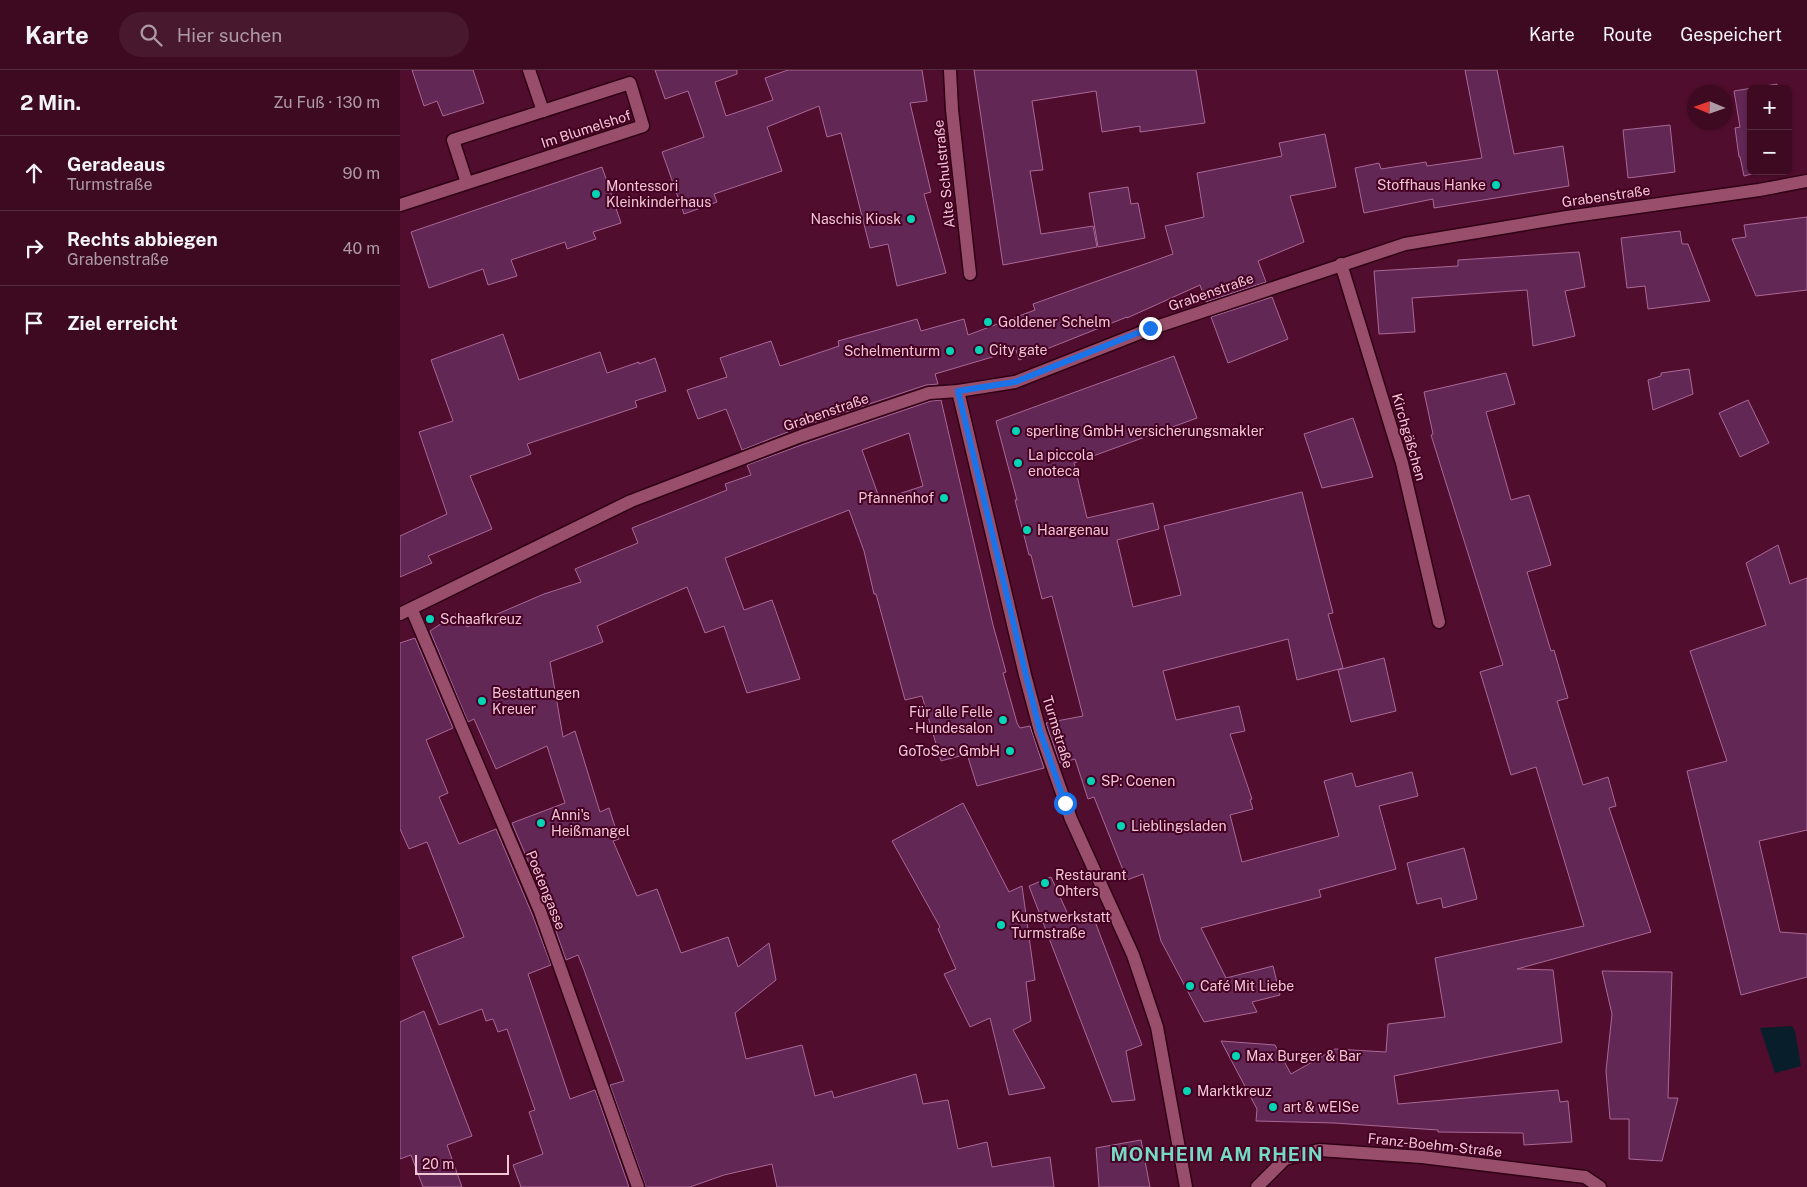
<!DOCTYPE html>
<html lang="de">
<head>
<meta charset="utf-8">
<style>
  body { margin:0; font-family:"Public Sans",sans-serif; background:#48182f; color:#f1f3f6 }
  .controls { position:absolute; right:15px; top:15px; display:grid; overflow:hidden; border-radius:8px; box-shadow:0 1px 4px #0004 }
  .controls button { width:45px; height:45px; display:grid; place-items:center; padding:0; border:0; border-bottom:1px solid #562b40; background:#3d0a22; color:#f1f3f6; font:25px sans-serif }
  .compass { position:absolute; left:1287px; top:15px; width:45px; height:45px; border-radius:50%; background:#3d0a22; box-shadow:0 1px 4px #0004; rotate:272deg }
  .scale { position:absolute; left:15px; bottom:12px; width:94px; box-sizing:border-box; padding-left:5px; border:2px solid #f2c7d4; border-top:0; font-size:14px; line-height:18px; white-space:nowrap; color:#f2c7d4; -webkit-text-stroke:4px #450023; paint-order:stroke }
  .stop { position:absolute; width:15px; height:15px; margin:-11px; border:4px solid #1a73e8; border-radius:50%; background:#fff }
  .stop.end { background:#1a73e8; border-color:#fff; box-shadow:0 1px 5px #0008 }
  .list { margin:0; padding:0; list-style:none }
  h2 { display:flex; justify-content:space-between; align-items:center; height:65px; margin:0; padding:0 20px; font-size:21px }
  h2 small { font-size:16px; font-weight:400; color:#ad9aa5 }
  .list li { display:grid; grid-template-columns:32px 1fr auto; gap:15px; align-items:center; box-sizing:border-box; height:75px; padding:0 20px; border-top:1px solid #562b40 }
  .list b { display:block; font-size:19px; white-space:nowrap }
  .list p { margin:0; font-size:16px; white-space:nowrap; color:#ad9aa5 }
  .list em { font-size:16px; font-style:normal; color:#ad9aa5 }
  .icon { flex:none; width:28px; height:28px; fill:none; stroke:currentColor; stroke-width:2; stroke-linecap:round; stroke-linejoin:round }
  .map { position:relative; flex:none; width:1407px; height:1117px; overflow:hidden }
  header { display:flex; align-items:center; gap:30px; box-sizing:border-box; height:70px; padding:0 25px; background:#3d0a22; border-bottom:1px solid #562b40 }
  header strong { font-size:24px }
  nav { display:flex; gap:28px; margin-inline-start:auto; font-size:18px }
  .search { width:350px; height:45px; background:#48182f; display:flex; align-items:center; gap:12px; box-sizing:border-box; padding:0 18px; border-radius:28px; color:#ad9aa5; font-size:19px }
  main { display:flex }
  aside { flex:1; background:#3d0a22 }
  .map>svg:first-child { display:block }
</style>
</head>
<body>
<header>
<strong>Karte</strong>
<div class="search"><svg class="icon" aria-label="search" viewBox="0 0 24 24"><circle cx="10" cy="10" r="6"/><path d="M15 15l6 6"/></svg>Hier suchen</div>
<nav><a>Karte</a><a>Route</a><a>Gespeichert</a></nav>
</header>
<main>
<aside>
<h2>2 Min.<small>Zu Fuß · 130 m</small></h2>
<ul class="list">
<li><svg class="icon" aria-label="ahead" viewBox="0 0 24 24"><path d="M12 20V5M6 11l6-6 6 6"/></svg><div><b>Geradeaus</b><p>Turmstraße</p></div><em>90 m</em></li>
<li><svg class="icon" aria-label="right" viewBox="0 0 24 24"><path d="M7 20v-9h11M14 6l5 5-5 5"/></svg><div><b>Rechts abbiegen</b><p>Grabenstraße</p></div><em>40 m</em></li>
<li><svg class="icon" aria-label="arrive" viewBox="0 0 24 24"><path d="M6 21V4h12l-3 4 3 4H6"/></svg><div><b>Ziel erreicht</b></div></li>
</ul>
</aside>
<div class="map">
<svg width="1407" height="1117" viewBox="0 0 1407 1117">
  <rect width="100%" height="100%" fill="#510d2d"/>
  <polygon fill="#081e2b" points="1392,956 1395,961 1401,996 1375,1003 1360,958"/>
  <g fill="#622754" stroke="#a96897" fill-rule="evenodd">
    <polygon points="12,0 73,0 84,33 43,46 37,31 24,36"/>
    <polygon points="255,0 337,0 337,4 315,12 326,46 373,30 365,8 388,0 522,0 527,31 510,33 531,122 524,124 546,203 497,216 488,174 470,178 441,63 427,67 419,36 367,57 382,101 314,124 317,132 284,144 262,82 304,67 288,21 265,29"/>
    <polygon points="574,0 796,0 805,53 740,62 740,56 702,62 696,21 632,31 643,100 630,101 641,164 693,156 697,177 603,195"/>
    <polygon points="1065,0 1097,0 1114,84 1163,76 1169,116 1034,138 1033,129 964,143 955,98 979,93 981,99 1026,92 1027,96 1082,88"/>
    <polygon points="1377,14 1377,19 1351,19 1351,101 1363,101 1344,106 1340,87 1339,87 1335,58 1340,57 1334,21"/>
    <polygon points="1270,55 1275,102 1228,108 1223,60"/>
    <polygon points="925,64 936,117 890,126 904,172 858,191 866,212 806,232 800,215 727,248 727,247 619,290 616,280 535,304 538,314 526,315 398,358 342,380 326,339 298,349 287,320 327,307 320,288 371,271 380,296 439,276 438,271 517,249 521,261 564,249 568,265 635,240 633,234 773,184 765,156 804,147 797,103 882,86 879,73"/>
    <polygon points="202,97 221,153 193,162 196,169 167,179 165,172 111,190 117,206 88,215 83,199 29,218 11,162"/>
    <polygon points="728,117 731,134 738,133 745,168 698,177 689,123"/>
    <polygon points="1407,147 1407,220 1356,226 1332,169 1346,167 1344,155"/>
    <polygon points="1280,161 1282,174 1288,174 1310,231 1248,239 1245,216 1227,218 1221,168"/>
    <polygon points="1179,182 1185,217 1165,221 1175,266 1133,276 1127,220 1012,228 1015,262 979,264 974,201 1058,196 1058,190"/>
    <polygon points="872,227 888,269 828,293 811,247"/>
    <polygon points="103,264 119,310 200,282 207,303 239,292 239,294 255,288 266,321 235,331 237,337 127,374 131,384 70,406 92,459 28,486 32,493 0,507 0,466 47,444 19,362 53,351 31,290"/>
    <polygon points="774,286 797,348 674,393 687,448 753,433 759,459 717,470 733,537 781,525 764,456 902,422 933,543 928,544 943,598 897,610 888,569 763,601 776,650 839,636 845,661 830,664 852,729 850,730 853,739 830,745 842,792 939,766 924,711 952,703 956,717 1012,702 1018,726 979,736 996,799 919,820 921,827 801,858 826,908 873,896 880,925 852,932 857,942 804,952 761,871 743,804 727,810 694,727 688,729 675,689 660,693 648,659 646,653 683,646 652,526 642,529 631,485 629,485 615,430 617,430 596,351"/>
    <polygon points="1289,299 1293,324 1253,340 1248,310 1261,306 1261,303"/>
    <polygon points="1106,303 1115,334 1086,342 1111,430 1129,425 1151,495 1127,502 1151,581 1154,580 1168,628 1157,631 1183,715 1208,707 1216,736 1209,738 1251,862 1117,899 1153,900 1162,972 994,1006 998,1034 1158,1020 1160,1032 1168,1031 1172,1072 1124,1075 1123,1063 1038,1062 1038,1060 934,1053 856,1051 857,1039 821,971 875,975 891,1004 935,979 986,982 988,954 1045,947 1035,888 1184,856 1136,697 1111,705 1091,638 1080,602 1103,595 1031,365 1033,364 1024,322"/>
    <path d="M 541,330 L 593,555 L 606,602 L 603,603 L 617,653 L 620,658 L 630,656 L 644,698 L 577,716 L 567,684 L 541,691 L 522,626 L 505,630 L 476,524 L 474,524 L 464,481 L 449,440 L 325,488 L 344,540 L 372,530 L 400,609 L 347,623 L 324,556 L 305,563 L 287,517 L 197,556 L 203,572 L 150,592 L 163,667 L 175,661 L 200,742 L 209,738 L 219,769 L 213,771 L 237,826 L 257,819 L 281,883 L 328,867 L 338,897 L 369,873 L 376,910 L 335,943 L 346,989 L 402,975 L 415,1026 L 432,1021 L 434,1028 L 516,1004 L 523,1034 L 548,1030 L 558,1079 L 587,1072 L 592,1097 L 650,1087 L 654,1117 L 377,1117 L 372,1094 L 324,1105 L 290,1117 L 246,1117 L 210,1015 L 224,1011 L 184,900 L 178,885 L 166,890 L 148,838 L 112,753 L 165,733 L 147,676 L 96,699 L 74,649 L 68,652 L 30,561 L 60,541 L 67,557 L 144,524 L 181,512 L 175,499 L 238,473 L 232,458 L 327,420 L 325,414 L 351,405 L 347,395 L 404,374 L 531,331 ZM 509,363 L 523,416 L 480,430 L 462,380 Z"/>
    <polygon points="1348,330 1369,373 1340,387 1319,343"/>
    <polygon points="953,348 973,407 922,418 904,364"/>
    <polygon points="1378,475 1390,514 1407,508 1407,760 1359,771 1380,862 1407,864 1407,907 1341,925 1287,701 1327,691 1290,581 1366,555 1346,493"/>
    <polygon points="15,568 53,658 26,670 48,723 39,727 59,774 96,759 132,844 151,895 128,904 170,1029 195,1020 229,1117 121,1117 113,1095 143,1084 129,1042 135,1040 107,959 98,962 93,949 86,951 82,939 39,955 12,887 64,867 27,772 9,779 0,759 0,573"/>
    <polygon points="984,588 996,641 951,652 938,600"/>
    <polygon points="563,733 609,822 622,816 635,910 626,912 631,951 613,960 645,1018 609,1025 590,948 570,957 544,904 556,899 538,859 540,857 492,771"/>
    <polygon points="1064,778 1077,829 1043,838 1041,828 1017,834 1007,793"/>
    <polygon points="651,807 670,849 691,841 718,912 742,975 726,981 735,1030 712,1032 629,816"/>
    <polygon points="1202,901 1272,902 1268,1028 1278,1028 1262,1091 1229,1089 1229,1049 1210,1049 1206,1001 1212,944"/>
    <polygon points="24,941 72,1066 47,1075 62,1117 23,1117 11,1085 0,1089 0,952"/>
    <polygon points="741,1070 750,1117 699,1117 696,1078"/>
  </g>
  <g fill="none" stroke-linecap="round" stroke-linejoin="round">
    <defs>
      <g id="street">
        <polyline points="129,0 143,41"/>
        <polyline points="550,0 552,40 570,204"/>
        <polyline points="0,135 243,56 230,13 53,70 67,113"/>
        <polyline points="941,194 1002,393 1039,552"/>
        <polyline points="558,321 625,605 640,661 671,749 733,885 757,957 786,1117"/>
        <polyline points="12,540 140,841 238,1117"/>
        <polyline points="0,544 231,431 401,366 529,323 558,321 615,312 750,259 1005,174 1167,147 1359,120 1407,111"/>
        <polyline points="857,1117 885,1089 919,1080 1022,1087 1185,1107 1200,1117"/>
      </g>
    </defs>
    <use href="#street" stroke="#2f0015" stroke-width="15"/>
    <use href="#street" stroke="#994f6b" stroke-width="12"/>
  </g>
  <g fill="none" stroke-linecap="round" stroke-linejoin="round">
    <polyline stroke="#1a73e8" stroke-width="6" points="665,733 640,661 626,605 558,321 615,312 750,258"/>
  </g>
  <g fill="#01d5b6" stroke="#450023" stroke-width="2">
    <circle cx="1096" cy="115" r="5"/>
    <circle cx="196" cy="124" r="5"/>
    <circle cx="511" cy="149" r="5"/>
    <circle cx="588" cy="252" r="5"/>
    <circle cx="579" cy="280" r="5"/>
    <circle cx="550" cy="281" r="5"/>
    <circle cx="616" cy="361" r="5"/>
    <circle cx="618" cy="393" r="5"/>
    <circle cx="544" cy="428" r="5"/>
    <circle cx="627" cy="460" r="5"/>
    <circle cx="30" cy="549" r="5"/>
    <circle cx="82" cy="631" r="5"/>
    <circle cx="603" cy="650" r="5"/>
    <circle cx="610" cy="681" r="5"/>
    <circle cx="691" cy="711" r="5"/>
    <circle cx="141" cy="753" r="5"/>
    <circle cx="721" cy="756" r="5"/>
    <circle cx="645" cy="813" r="5"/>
    <circle cx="601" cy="855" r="5"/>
    <circle cx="790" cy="916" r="5"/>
    <circle cx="836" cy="986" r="5"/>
    <circle cx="787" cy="1021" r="5"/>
    <circle cx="873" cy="1037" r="5"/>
  </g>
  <g text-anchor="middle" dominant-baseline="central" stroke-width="4" stroke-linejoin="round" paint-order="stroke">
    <g font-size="14" fill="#f2c7d4" stroke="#450023">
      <text transform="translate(186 59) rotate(-18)">Im Blumelshof</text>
      <text transform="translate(544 104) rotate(-96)">Alte Schulstraße</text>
      <text transform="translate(1206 126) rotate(-8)">Grabenstraße</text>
      <text transform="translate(811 222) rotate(-19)">Grabenstraße</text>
      <text transform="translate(426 342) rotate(-19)">Grabenstraße</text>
      <text transform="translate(1009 367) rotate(74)">Kirchgäßchen</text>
      <text transform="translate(658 662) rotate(73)">Turmstraße</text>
      <text transform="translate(146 820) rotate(68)">Poetengasse</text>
      <text transform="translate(1035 1075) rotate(6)">Franz-Boehm-Straße</text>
    </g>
    <g font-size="14" fill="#f2c7d4" stroke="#450023" text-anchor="start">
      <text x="1086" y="115" text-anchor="end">Stoffhaus Hanke</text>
      <text x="206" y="116">Montessori<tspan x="206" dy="16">Kleinkinderhaus</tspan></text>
      <text x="501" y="149" text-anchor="end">Naschis Kiosk</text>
      <text x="598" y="252">Goldener Schelm</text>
      <text x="589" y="280">City gate</text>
      <text x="540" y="281" text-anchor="end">Schelmenturm</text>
      <text x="626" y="361">sperling GmbH versicherungsmakler</text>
      <text x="628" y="385">La piccola<tspan x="628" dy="16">enoteca</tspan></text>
      <text x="534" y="428" text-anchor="end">Pfannenhof</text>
      <text x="637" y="460">Haargenau</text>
      <text x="40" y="549">Schaafkreuz</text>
      <text x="92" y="623">Bestattungen<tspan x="92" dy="16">Kreuer</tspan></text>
      <text x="593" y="642" text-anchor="end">Für alle Felle<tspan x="593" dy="16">- Hundesalon</tspan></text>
      <text x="600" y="681" text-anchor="end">GoToSec GmbH</text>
      <text x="701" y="711">SP: Coenen</text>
      <text x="151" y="745">Anni's<tspan x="151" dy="16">Heißmangel</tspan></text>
      <text x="731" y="756">Lieblingsladen</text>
      <text x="655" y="805">Restaurant<tspan x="655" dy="16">Ohters</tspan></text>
      <text x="611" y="847">Kunstwerkstatt<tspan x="611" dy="16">Turmstraße</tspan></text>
      <text x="800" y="916">Café Mit Liebe</text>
      <text x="846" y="986">Max Burger &amp; Bar</text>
      <text x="797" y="1021">Marktkreuz</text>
      <text x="883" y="1037">art &amp; wEISe</text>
    </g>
    <g font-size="19" font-weight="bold" letter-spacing="1" fill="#76d9c3" stroke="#450023">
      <text x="817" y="1084">MONHEIM AM RHEIN</text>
    </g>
  </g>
</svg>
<div class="controls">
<button>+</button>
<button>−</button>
</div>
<svg class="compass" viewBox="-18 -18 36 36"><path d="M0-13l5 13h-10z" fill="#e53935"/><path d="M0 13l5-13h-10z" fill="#ad9aa5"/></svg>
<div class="scale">20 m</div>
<div class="stop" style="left:665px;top:733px"></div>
<div class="stop end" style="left:750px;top:258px"></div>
</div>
</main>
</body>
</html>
